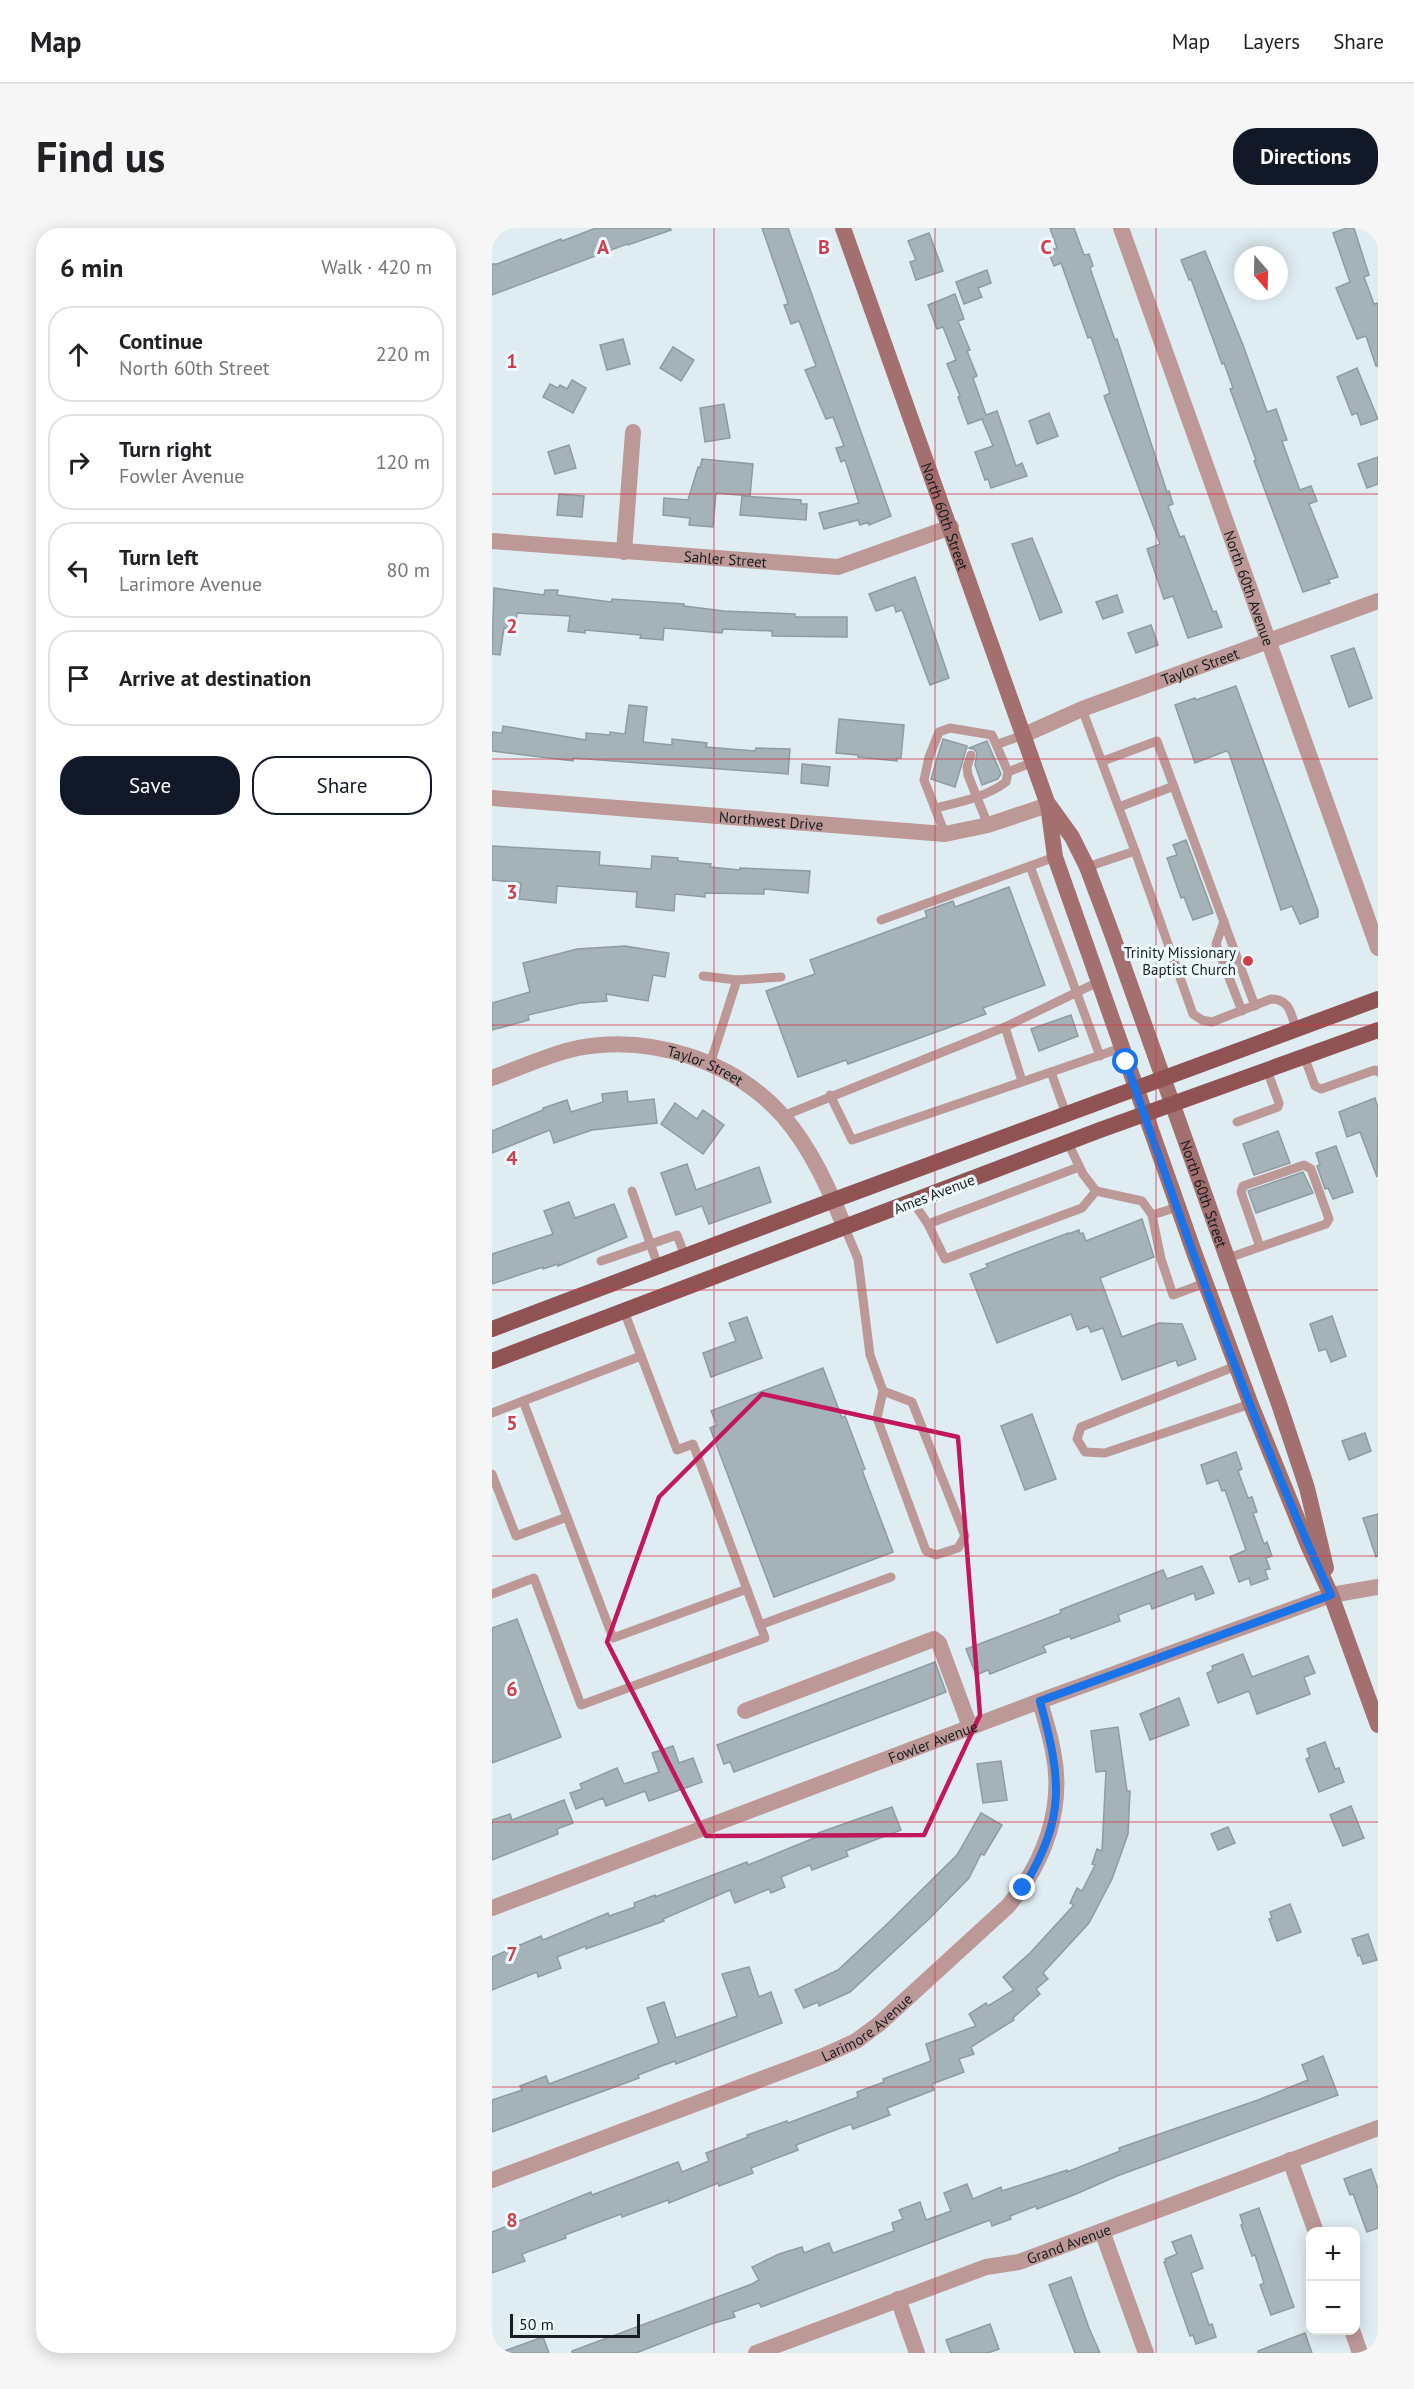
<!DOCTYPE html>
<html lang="en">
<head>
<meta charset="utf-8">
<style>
  body { margin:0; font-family:"PT Sans",sans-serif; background:#f6f6f6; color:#202124 }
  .controls { position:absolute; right:18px; bottom:18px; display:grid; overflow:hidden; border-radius:12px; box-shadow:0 3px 15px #0003 }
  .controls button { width:54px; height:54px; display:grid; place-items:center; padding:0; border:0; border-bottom:2px solid #e0e0e0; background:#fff; color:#202124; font:30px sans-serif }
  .compass { position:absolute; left:742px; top:18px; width:54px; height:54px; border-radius:50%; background:#fff; box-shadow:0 3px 15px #0003; rotate:160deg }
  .scale { position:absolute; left:18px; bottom:15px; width:130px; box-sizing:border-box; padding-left:6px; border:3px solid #181d1f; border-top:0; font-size:16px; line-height:21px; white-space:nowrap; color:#181d1f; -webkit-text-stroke:4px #eefaff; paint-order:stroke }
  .stop { position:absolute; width:18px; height:18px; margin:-14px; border:4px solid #1a73e8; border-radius:50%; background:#fff }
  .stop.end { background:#1a73e8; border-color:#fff; box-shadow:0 2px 6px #0008 }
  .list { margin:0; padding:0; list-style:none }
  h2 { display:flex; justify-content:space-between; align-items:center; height:78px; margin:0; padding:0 24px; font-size:26px }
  h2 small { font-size:20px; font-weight:400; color:#757577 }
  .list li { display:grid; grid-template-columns:39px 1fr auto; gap:18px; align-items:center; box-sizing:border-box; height:96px; margin:0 12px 12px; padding:0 12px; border:2px solid #e0e0e0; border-radius:24px }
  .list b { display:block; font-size:22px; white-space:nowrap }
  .list p { margin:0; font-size:20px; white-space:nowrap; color:#757577 }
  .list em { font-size:20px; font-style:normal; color:#757577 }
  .actions { display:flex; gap:12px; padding:18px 24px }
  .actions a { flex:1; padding:14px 0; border:2px solid #111827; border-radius:24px; text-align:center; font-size:21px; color:#111827 }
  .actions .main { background:#111827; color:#fff }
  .icon { flex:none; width:33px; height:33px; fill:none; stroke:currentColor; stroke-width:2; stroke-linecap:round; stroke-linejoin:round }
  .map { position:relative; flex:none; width:886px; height:2125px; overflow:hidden; border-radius:24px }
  header { display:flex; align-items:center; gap:36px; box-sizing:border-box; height:84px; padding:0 30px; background:#fff; border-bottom:2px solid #e0e0e0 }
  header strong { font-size:28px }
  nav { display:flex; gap:33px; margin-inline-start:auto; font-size:21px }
  .intro { display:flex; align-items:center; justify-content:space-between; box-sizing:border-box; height:144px; padding:0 36px }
  h1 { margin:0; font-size:42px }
  .button { padding:15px 27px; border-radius:24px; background:#111827; color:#fff; font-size:21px; font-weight:700 }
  main { display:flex; gap:36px; padding:0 36px }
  aside { flex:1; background:#fff; border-radius:24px; box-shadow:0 3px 15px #0003 }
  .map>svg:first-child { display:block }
</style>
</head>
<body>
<header>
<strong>Map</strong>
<nav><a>Map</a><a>Layers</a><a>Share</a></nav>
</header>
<div class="intro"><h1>Find us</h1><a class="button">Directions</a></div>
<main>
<aside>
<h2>6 min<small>Walk · 420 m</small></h2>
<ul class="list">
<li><svg class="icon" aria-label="ahead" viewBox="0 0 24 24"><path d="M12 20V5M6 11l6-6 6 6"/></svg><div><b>Continue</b><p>North 60th Street</p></div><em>220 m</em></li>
<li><svg class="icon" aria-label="right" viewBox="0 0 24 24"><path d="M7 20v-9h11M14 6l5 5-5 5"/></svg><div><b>Turn right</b><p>Fowler Avenue</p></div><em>120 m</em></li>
<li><svg class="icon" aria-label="left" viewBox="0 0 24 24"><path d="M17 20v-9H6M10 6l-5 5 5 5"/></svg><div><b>Turn left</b><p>Larimore Avenue</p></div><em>80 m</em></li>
<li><svg class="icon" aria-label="arrive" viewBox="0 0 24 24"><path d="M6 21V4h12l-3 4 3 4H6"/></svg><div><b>Arrive at destination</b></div></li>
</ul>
<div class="actions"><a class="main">Save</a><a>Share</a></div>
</aside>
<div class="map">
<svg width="886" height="2125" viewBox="0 0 886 2125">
  <rect width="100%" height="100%" fill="#dfedf3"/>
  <g fill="#a5b3b9" stroke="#8e9ba1" stroke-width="1.5">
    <polygon points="104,0 178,0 179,2 136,17 135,16 0,67 0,36 5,36 69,11 70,13"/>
    <polygon points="270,0 296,0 399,288 377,297 376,294 368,297 366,292 332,301 327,285 367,275 353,232 349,234 344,220 352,218 341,189 334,191 313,142 324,138 307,93 299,96 292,77 296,76 295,72"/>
    <polygon points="558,0 582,0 592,27 597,26 601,38 598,40 623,112 625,111 675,264 677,263 681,276 676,278 688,309 692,308 721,384 724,383 730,399 696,410 681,368 672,371 655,321 668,316 612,168 618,165 599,109 596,110 569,35 562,38 556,23 565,20"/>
    <polygon points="855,0 862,0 877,47 872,49 882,76 886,75 886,138 884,138 874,108 865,111 844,60 858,54 841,5"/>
    <polygon points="437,5 451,43 424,52 418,34 424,32 416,13"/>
    <polygon points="713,23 751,117 775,184 784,181 795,212 790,213 807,260 808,262 819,258 825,273 817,276 846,349 836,352 838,355 811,364 762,233 764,232 738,161 741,160 732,135 730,136 699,51 697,52 689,32"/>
    <polygon points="495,42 499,55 486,60 490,69 472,76 464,54"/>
    <polygon points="463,66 472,91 466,93 478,122 475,123 485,148 481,150 494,187 505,183 524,238 530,235 535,248 499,260 496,251 493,252 483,224 501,218 490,191 476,196 466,169 468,168 455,136 464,132 451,99 445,101 436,77"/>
    <polygon points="131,111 138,136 115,142 108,117"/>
    <polygon points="181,119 202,132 189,153 168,140"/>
    <polygon points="865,140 886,191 869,197 865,185 860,187 845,149"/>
    <polygon points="80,152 94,160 81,185 51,169 58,156 66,160 68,157 75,161"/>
    <polygon points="232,176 238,210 213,214 208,180"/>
    <polygon points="557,185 566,208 545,216 537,193"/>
    <polygon points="77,217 84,240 63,246 56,224"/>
    <polygon points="886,229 886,256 875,260 866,236"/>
    <polygon points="210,231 261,236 258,268 224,265 221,299 197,297 198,290 171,287 172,270 196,272 206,239 208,240"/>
    <polygon points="67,266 92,268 90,289 65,287"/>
    <polygon points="250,268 309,272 309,276 315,276 314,292 248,287"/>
    <polygon points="540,310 570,384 548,392 520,316"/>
    <polygon points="423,349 457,450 438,457 410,382 404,384 402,377 384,383 377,366"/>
    <polygon points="2,360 52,367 53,362 66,362 65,367 119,374 120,371 192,376 192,378 232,383 303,386 303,389 355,389 355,409 280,408 280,403 231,401 230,405 172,400 171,412 148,410 149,407 93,402 93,405 76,403 78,388 25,385 23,402 12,400 8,427 0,426"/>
    <polygon points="625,367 631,384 611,391 604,374"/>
    <polygon points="659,397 666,417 644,425 636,405"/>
    <polygon points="862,420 880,470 857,479 839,428"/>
    <polygon points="744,458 826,683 826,689 808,696 800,678 789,682 737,525 734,523 703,535 683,477 703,470 704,472"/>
    <polygon points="137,477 155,479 151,514 180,517 180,511 215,515 214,519 263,523 264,520 298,521 296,546 81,530 81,533 0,523 0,504 10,505 11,498 94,512 94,505 118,507 118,504 133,506"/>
    <polygon points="347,491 412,497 409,530 405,530 405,533 366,529 366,527 344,525"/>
    <polygon points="451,511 475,518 463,559 439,551"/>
    <polygon points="495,513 509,546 506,551 490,557 483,537 485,525 482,521 477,520"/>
    <polygon points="310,536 338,539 336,558 309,555"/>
    <polygon points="694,612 721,685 701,692 692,669 689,670 675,630 685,627 681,617"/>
    <polygon points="0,618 108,624 107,637 159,641 160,628 186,630 186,633 219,636 218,639 248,642 248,640 318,643 316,665 272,661 272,666 213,665 213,669 183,666 182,683 144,679 145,664 65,658 64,675 27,671 29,655 0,652"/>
    <polygon points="517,659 553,757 491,780 494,786 356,836 354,832 306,849 274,763 323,746 318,732 435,689 433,683 461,673 463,679"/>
    <polygon points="133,718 177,725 173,749 161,747 156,773 114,766 115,773 88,775 36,787 37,792 0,802 0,775 38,764 31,735 85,721"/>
    <polygon points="579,787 586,808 547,823 539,801"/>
    <polygon points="135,863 136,874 162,871 165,895 100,902 62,915 58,902 0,925 0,903 51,882 51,880 75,872 79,884 111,874 110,866"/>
    <polygon points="883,870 886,880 885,949 868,904 855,909 847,884"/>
    <polygon points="183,875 205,891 211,882 232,897 211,926 169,896"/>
    <polygon points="786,903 798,935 762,947 751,916"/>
    <polygon points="844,918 861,964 841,971 836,960 833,961 825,938 828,937 824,925"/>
    <polygon points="195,936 204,962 267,939 279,974 217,996 210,978 184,987 169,945"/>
    <polygon points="811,944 821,965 764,985 756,963"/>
    <polygon points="77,974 83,990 122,976 135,1009 66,1038 66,1036 51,1041 51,1039 0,1056 0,1026 61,1006 52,983"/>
    <polygon points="650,991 662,1029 608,1050 630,1109 667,1095 690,1096 704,1131 686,1138 684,1132 630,1152 611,1100 599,1104 596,1098 585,1102 579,1086 505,1115 478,1046 496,1039 494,1036 576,1005 576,1006 587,1002 588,1006 591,1005 594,1013"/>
    <polygon points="840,1088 854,1128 839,1134 834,1121 827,1123 818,1096"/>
    <polygon points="255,1089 270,1130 219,1149 211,1125 244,1113 237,1095"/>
    <polygon points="331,1140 350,1190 353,1188 373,1241 370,1242 401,1324 282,1369 218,1200 225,1197 219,1183"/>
    <polygon points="540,1186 564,1251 533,1262 509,1198"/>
    <polygon points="873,1205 879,1223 857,1232 850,1213"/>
    <polygon points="744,1224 750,1241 746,1243 756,1270 760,1269 765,1284 761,1285 772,1316 775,1314 780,1328 774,1330 778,1341 773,1342 776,1351 759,1357 757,1350 747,1354 738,1329 754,1322 733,1262 730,1263 726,1252 715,1256 709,1237"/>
    <polygon points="886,1286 886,1328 884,1329 871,1290"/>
    <polygon points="710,1338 722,1365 704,1372 702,1365 660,1381 658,1375 626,1387 628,1393 579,1411 578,1408 551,1418 554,1424 498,1446 496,1442 484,1447 474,1421 569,1385 568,1382 671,1342 675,1351"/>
    <polygon points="25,1391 69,1509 0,1535 0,1400"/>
    <polygon points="751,1426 760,1449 816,1428 823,1445 812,1449 818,1466 765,1486 757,1463 726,1475 715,1445 721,1442 720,1438"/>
    <polygon points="443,1434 454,1464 242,1544 238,1534 232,1536 225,1517"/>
    <polygon points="687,1470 697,1497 658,1512 648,1486"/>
    <polygon points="626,1499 635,1563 638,1563 636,1606 620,1651 597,1695 551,1745 556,1751 544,1761 548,1766 521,1790 522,1792 479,1819 482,1826 467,1831 472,1844 440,1856 442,1862 395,1880 398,1887 361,1901 359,1896 304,1917 306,1922 259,1940 261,1945 227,1958 226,1955 177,1975 176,1972 130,1989 129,1986 73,2007 74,2010 30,2026 33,2033 0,2045 0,2004 99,1964 100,1967 186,1934 190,1944 217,1933 214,1925 256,1909 255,1907 295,1893 296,1895 366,1869 365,1864 392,1854 391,1851 439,1833 434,1816 484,1798 477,1786 494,1775 496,1778 522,1762 511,1749 538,1725 582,1677 578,1675 585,1660 590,1663 603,1637 600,1636 605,1621 610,1623 614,1543 604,1544 599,1503"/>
    <polygon points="833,1514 843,1541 847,1540 852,1554 827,1564 814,1531 818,1529 815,1521"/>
    <polygon points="181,1518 187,1535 201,1530 210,1554 157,1573 153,1563 114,1578 111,1570 84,1581 78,1565 90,1561 88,1556 125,1540 132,1556 167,1544 160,1525"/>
    <polygon points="509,1533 515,1572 491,1575 485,1536"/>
    <polygon points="72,1572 81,1595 65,1601 66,1606 0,1632 0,1592 18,1586 20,1592"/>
    <polygon points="859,1578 872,1610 851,1618 838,1587"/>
    <polygon points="400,1579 409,1602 354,1623 356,1628 320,1642 318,1637 289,1649 293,1659 279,1665 277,1661 243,1675 238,1662 171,1691 172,1693 94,1721 94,1718 65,1729 69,1740 46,1749 45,1744 0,1762 0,1729 49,1708 51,1712 116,1685 117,1688 143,1679 142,1675 163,1667 163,1669 255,1634 256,1637 327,1608 326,1605"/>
    <polygon points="489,1585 510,1597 492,1627 489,1626 477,1650 437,1691 358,1764 327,1778 326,1774 312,1780 303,1762 346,1742 393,1698 465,1627"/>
    <polygon points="736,1599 743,1615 726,1622 719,1606"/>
    <polygon points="798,1676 809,1704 785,1713 777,1691 780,1690 778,1684"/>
    <polygon points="876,1706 885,1732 871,1736 868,1727 866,1728 860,1711"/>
    <polygon points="257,1739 267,1769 279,1764 290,1795 184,1836 183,1833 146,1847 147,1850 0,1904 0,1872 30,1862 28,1858 54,1848 57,1856 167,1815 155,1780 172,1774 184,1810 245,1788 230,1746"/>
    <polygon points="831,1828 846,1867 625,1948 584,1966 545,1981 544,1978 518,1988 519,1991 500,1998 498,1992 269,2079 267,2075 241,2084 243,2089 219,2096 144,2125 80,2125 80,2123 260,2056 267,2052 260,2039 287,2026 310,2019 312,2025 337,2015 341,2025 402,2003 400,1995 411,1991 407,1982 428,1974 434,1992 459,1983 452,1965 475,1956 481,1971 509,1959 510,1963 575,1942 575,1944 628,1923 627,1920 766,1872 816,1852 810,1837"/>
    <polygon points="879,1941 886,1961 886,2000 875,2004 861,1966 858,1967 852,1951"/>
    <polygon points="767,1980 802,2079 779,2087 768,2057 772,2055 763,2027 760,2028 749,1997 751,1996 748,1987"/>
    <polygon points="699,2007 711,2040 699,2045 717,2097 720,2096 724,2109 704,2116 701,2107 698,2108 672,2034 674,2034 673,2031 685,2026 680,2014"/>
    <polygon points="579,2049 597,2100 608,2125 583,2125 557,2057"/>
    <polygon points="498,2096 507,2121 496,2125 459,2125 454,2112"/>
    <polygon points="813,2105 820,2125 766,2125 766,2123"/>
    <polygon points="51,2109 57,2125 12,2125 12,2123"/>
  </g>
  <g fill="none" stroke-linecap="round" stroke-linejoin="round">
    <g stroke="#bc9897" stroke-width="9">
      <polyline points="590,481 643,623 595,639"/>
      <polyline points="506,516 532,507"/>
      <polyline points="479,527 475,539 476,547 496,597"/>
      <polyline points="611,533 665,513 763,778"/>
      <polyline points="516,544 541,534"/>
      <polyline points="627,579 682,558"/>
      <path d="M 444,580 C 468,574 494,569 514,554 L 516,544 L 500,507 L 458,500 L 447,504 L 437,529 L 432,552 L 453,606"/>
      <path d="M 643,623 L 701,786 L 710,792 L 720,794 L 779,771 C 798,771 799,786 804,801"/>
      <polyline points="538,638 608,828"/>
      <polyline points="389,692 563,629"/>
      <polyline points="732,693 724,716 750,783"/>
      <polyline points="211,748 245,752"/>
      <polyline points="513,799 530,853"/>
      <polyline points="812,828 823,858 829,861 883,842 886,844"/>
      <polyline points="218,836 245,752 289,749"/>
      <polyline points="559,844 574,886"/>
      <polyline points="338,867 360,912 629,820"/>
      <polyline points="291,888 513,799 606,754"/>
      <polyline points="745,894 786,879 787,875 775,842"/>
      <polyline points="576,915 591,946 604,963 650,973 660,987 686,979"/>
      <polyline points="140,963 166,1038"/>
      <polyline points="421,974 436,996 453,1031 590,980 604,963"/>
      <polyline points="660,987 669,1031 681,1067 713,1055"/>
      <polyline points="436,996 587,939"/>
      <polyline points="353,1000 366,1031 378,1127 391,1163 385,1190 434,1323 444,1327 466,1320 473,1308 420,1174 391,1163"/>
      <polyline points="736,1030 834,996 837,991 819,941 812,937 751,958 749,964 768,1019"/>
      <polyline points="109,1033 185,1007 193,1028"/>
      <polyline points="744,1138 589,1199 585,1211 593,1224 613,1225 758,1176"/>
      <polyline points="31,1173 149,1128"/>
      <polyline points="0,1185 31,1173 121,1410 255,1361"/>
      <polyline points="0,1246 24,1308 75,1289"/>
      <polyline points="0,1366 42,1350 89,1477 273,1410 201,1216 185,1222 132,1083"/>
      <polyline points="268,1397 399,1349"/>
    </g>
    <g stroke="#bc9897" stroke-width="16">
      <path id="s1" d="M 629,0 L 886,720"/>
      <path id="s2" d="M 0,313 L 346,339 L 459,299"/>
      <polyline points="132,324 141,204"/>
      <path id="s3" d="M 532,507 L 590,481 L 886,373"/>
      <path id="s4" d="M 0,570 L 453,606 L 496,597 L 556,577"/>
      <path id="s5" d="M 0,850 C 28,840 57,826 86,820 C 159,806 242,833 291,888 C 319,920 337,961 353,1000"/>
      <polyline points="253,1483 442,1411 447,1415 478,1499"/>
      <path id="s6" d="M 0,1680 L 548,1473 L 839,1367 L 886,1359"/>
      <polyline points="798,1932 824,2004"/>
      <path id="s7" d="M 0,1952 L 331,1828 L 364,1813 L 387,1796 L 516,1678 C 552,1635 573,1580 561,1523 C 558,1506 552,1489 548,1473"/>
      <polyline points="610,2003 654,2125"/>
      <polyline points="406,2071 425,2125"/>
      <polyline points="860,2102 868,2125"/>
      <path id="s8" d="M 264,2125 L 494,2039 L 527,2034 L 886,1900"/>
    </g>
    <g stroke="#a3706f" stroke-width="16">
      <path id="s9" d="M 351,0 L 556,577 L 563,629 L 703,1027 L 759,1177 L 816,1317 L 839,1367 L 886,1497"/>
      <path id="s10" d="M 557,577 L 580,609 L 595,639 L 620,706 L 787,1176 L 815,1260 L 834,1340"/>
    </g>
    <g stroke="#905353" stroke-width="16">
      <polyline points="0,1101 342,972 886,771"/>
      <polyline points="0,1133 608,902 886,802"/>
    </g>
  </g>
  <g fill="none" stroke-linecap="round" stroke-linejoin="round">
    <path stroke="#1a73e8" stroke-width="8" d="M 531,1660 C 575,1588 569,1551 548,1473 L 839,1367 C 759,1194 696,1013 634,834"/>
  </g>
  <path fill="none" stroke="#c2185b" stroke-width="4.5" stroke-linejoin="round" d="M 270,1166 L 466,1209 L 488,1487 L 432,1607 L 214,1608 L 115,1414 L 167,1269 Z"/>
  <path fill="none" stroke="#ce3e4b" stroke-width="1.5" stroke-opacity="0.55" d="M 222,0 L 222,2125M 443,0 L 443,2125M 664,0 L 664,2125M 0,266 L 886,266M 0,531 L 886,531M 0,797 L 886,797M 0,1062 L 886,1062M 0,1328 L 886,1328M 0,1594 L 886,1594M 0,1859 L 886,1859"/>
  <circle fill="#ce3e4b" stroke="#eefaff" stroke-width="2" cx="756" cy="733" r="6"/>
  <g text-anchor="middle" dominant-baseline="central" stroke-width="6" stroke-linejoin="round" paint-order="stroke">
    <g font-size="15" fill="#181d1f" stroke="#eefaff">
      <text stroke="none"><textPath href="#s9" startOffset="306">North 60th Street</textPath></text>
      <text stroke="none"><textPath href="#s2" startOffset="234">Sahler Street</textPath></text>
      <text stroke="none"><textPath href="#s1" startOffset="382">North 60th Avenue</textPath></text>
      <text stroke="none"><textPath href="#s3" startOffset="189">Taylor Street</textPath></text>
      <text stroke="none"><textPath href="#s4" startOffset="280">Northwest Drive</textPath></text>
      <text stroke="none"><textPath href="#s5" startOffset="222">Taylor Street</textPath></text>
      <text transform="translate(442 966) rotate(-21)">Ames Avenue</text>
      <text stroke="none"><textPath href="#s10" startOffset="420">North 60th Street</textPath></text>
      <text stroke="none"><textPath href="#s6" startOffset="471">Fowler Avenue</textPath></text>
      <text stroke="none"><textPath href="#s7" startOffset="406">Larimore Avenue</textPath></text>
      <text stroke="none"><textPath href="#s8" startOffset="332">Grand Avenue</textPath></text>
    </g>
    <g font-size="15" fill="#181d1f" stroke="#eefaff" text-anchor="end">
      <text x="744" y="724">Trinity Missionary<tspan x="744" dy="17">Baptist Church</tspan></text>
    </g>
  </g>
  <g font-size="20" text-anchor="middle" font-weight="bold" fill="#ce3e4b" stroke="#eefaff" stroke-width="6" stroke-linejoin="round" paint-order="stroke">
    <text x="111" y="26">A</text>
    <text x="332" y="26">B</text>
    <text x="554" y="26">C</text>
    <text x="20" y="140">1</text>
    <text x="20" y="405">2</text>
    <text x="20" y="671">3</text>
    <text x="20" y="937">4</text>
    <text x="20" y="1202">5</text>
    <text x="20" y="1468">6</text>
    <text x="20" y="1733">7</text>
    <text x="20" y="1999">8</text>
  </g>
</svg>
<div class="controls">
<button>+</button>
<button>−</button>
</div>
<svg class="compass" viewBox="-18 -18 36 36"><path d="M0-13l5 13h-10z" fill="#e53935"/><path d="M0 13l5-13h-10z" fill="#757577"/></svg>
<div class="scale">50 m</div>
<div class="stop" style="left:634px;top:834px"></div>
<div class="stop end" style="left:531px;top:1660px"></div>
</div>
</main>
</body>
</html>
